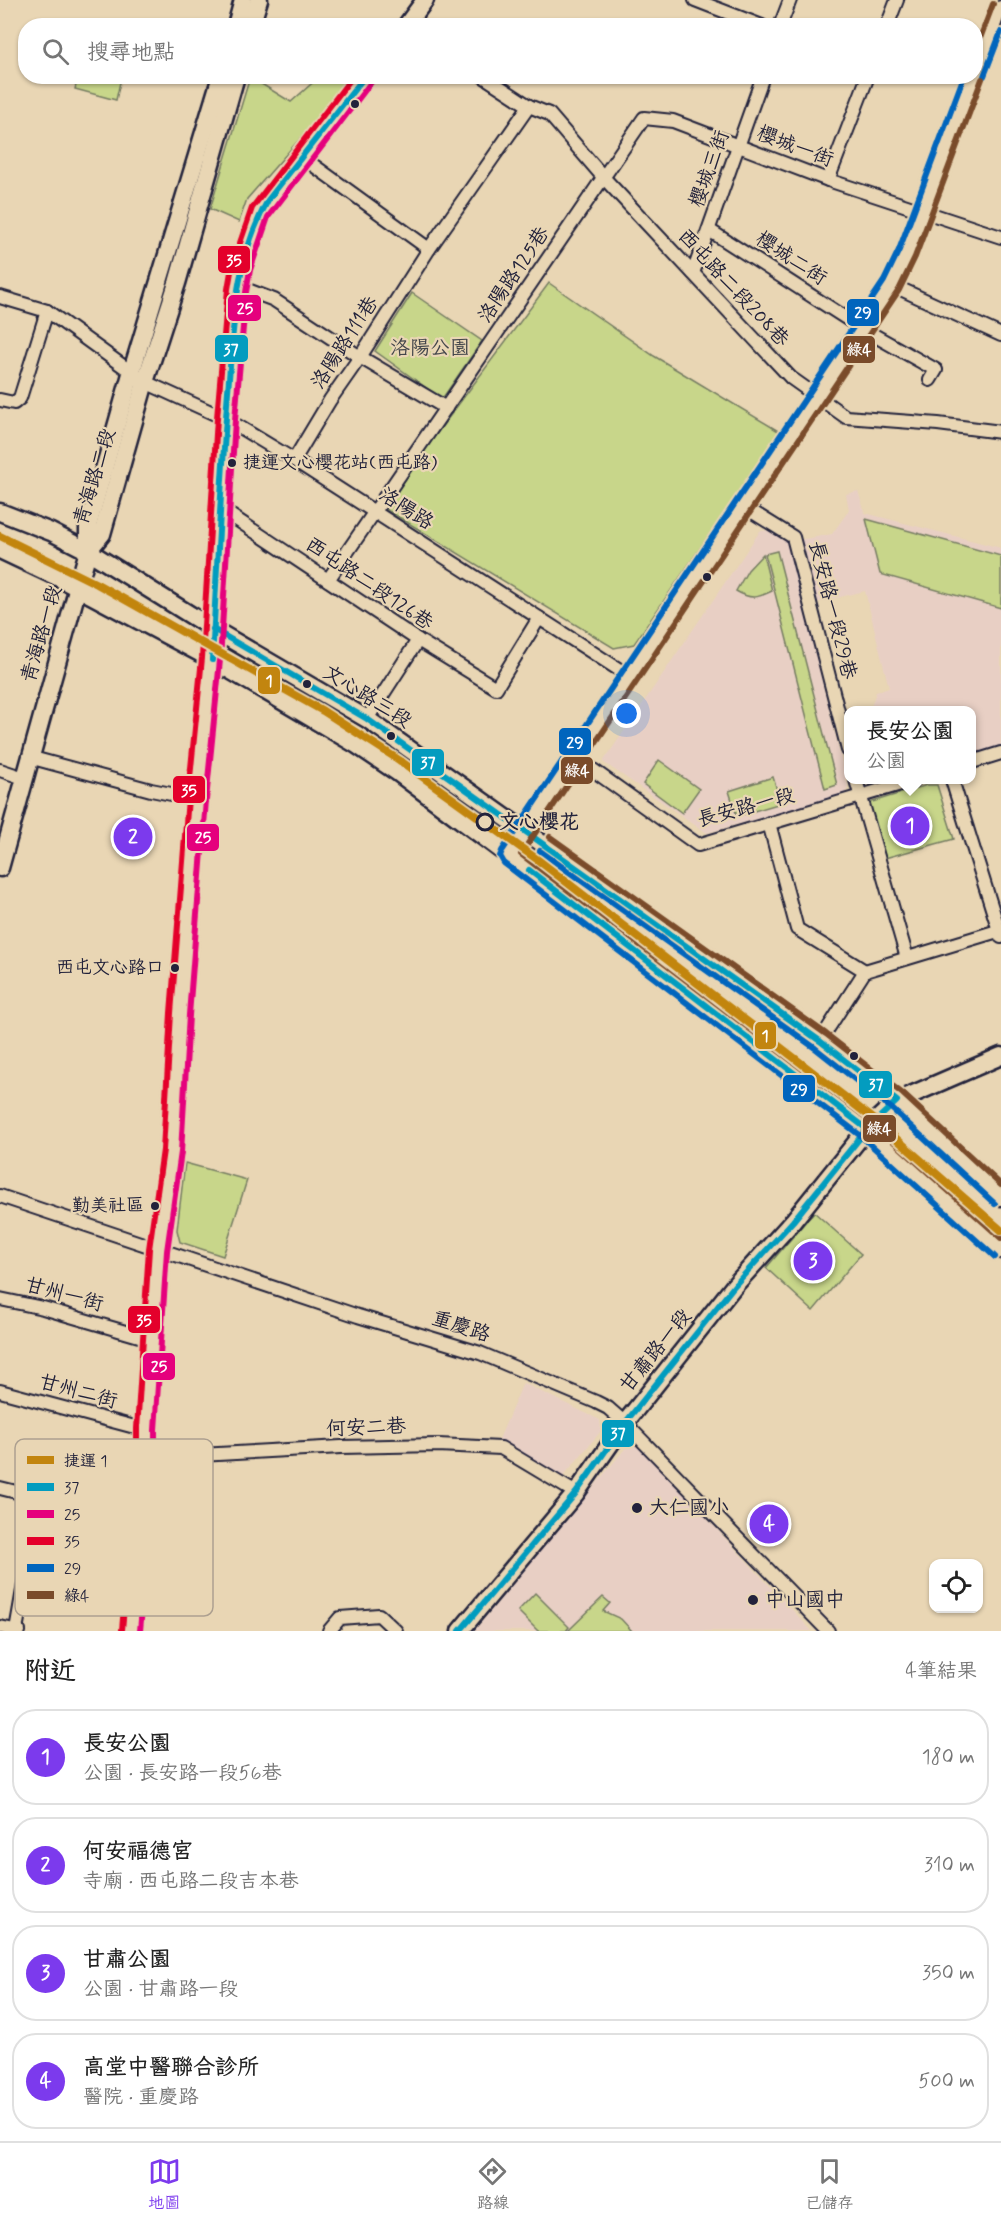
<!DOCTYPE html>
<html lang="zh-TW">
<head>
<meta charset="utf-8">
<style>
  body { margin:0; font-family:Mynerve,"LXGW WenKai TC",sans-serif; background:#f2f2f2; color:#222 }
  .controls { position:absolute; right:18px; bottom:18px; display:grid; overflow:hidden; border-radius:12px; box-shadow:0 2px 4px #0004 }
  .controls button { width:54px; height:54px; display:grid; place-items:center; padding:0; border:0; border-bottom:2px solid #e0e0e0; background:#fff; color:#222; font:30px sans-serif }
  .you { position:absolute; left:627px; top:714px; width:21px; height:21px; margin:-15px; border:4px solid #fff; border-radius:50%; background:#1a73e8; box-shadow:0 0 0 9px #1a73e833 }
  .badge { display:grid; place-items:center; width:39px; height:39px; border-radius:50%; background:#7c3aed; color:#fff; font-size:20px; font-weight:700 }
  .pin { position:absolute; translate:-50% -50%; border:3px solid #fff; box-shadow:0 2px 6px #0006 }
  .popup { position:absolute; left:844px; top:706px; width:132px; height:78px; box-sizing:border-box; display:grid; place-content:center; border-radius:12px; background:#fff; filter:drop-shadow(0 2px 4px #0005); font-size:20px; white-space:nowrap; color:#767676 }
  .popup b { font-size:22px; color:#222 }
  .popup::after { content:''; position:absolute; left:50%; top:100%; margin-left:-12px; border:12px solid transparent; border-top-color:#fff }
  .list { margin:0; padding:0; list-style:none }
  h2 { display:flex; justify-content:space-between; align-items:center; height:78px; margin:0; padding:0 24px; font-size:26px }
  h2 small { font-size:20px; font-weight:400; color:#767676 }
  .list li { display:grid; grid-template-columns:39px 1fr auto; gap:18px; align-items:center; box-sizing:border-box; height:96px; margin:0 12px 12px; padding:0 12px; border:2px solid #e0e0e0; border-radius:24px }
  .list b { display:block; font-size:22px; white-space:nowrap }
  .list p { margin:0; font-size:20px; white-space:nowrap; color:#767676 }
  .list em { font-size:20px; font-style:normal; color:#767676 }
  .icon { flex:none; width:33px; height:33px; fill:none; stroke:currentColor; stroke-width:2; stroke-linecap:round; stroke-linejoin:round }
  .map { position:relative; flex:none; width:1001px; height:1631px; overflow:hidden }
  .search { position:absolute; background:#fff; box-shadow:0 2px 4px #0004; left:18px; right:18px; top:18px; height:66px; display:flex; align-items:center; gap:15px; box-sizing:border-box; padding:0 21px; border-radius:24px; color:#767676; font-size:22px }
  .sheet { height:510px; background:#fff }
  nav { display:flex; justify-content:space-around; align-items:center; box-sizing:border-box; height:84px; border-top:2px solid #e0e0e0; background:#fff; font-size:16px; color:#767676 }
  nav a { display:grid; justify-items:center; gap:3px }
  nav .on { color:#7c3aed }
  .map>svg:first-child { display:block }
</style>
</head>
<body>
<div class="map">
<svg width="1001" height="1631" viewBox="0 0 1001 1631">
  <rect width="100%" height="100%" fill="#e9d6b4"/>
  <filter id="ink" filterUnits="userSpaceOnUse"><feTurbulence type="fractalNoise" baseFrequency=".0167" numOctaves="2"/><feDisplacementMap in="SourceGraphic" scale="12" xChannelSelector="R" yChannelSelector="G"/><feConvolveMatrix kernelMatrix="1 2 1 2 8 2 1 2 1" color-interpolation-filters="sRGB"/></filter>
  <g filter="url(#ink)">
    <g fill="#e8cfc4">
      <polygon points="858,491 865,513 1001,548 1001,749 972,758 972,710 870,710 876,692 889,688 865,591 815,603 799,540 832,534 849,510 846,494"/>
      <polygon points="770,530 787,541 848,786 845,794 707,833 603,762 760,531"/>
      <polygon points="523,1383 600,1420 601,1431 561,1479 497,1444"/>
      <polygon points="629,1444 640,1447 812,1631 474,1631"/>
    </g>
    <g fill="#c8d68a" stroke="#757c62" stroke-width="1.5">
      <polygon points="115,77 121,78 116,100 75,89 78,77"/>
      <polygon points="250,77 291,102 319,77 354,77 247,199 239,222 210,209"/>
      <polygon points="549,283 654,356 780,432 634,644 614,648 382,507"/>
      <polygon points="412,293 482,341 442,399 375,351"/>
      <polygon points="866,519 1001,556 1001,608 880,574"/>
      <polygon points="777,551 837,785 825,789 765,554"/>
      <path d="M 763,554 L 772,591 C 757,598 751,600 736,591 L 748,570 Z"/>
      <polygon points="659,760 699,789 682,813 643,784"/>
      <polygon points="773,777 781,803 737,816 729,791"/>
      <polygon points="927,785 937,785 954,839 881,859 865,813 869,803"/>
      <polygon points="185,1163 247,1180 223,1256 180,1242 177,1230"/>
      <polygon points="814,1212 861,1254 813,1311 766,1268"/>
      <polygon points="535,1593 569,1627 566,1631 538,1631 518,1611"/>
      <polygon points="603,1597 610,1603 603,1611 621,1619 632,1631 568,1631"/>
    </g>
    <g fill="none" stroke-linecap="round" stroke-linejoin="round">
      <defs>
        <g id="street">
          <polyline points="695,0 762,26"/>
          <polyline points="780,26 790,0"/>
          <polyline points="887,26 897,0"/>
          <polyline points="976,73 1001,7"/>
          <polyline points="483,76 529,106 549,114 604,178 791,378 846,417 938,424 1001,432"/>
          <polyline points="302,157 429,249"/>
          <polyline points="828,180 868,76"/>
          <polyline points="709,230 863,329 936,370 930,380"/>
          <polyline points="693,273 763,76"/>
          <polyline points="892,285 1001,335"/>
          <polyline points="237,291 245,289 274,300 360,357 446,408"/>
          <polyline points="0,297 47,311 145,382 226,419 294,460 629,676"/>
          <polyline points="0,400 14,403 20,398 47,311"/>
          <polyline points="294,460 330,400 360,357 429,249 529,106"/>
          <polyline points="743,506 793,537 848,750"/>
          <polyline points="221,509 418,640 496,688 539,618"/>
          <polyline points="328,580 644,118 673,121 828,180 1001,237"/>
          <polyline points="367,719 418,640"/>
          <polyline points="29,757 151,790 197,799"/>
          <polyline points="575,757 698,845 914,780"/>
          <polyline points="972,762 1001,753"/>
          <polyline points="0,770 24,778"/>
          <polyline points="856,780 907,958"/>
          <polyline points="952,780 1001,937"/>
          <polyline points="769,823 797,929 865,971"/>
          <polyline points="509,856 892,285 907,254 974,76"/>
          <polyline points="865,971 1001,930"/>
          <polyline points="820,1041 865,971"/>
          <polyline points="0,1196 358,1316 480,1353 596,1402 608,1408 625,1423 828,1631"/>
          <polyline points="0,1299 43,1308 153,1340"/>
          <polyline points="0,1391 146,1430"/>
          <polyline points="146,1458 341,1447 438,1445 501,1448 576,1493"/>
          <polyline points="0,1488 139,1522"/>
          <polyline points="0,1627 19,1631"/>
          <polyline points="16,1630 39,1499"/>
          <polyline points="329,1631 340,1618 379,1615 396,1631"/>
        </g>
        <g id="secondary">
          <polyline points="236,26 243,0"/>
          <polyline points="251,26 259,0"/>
          <polyline points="406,26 425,0"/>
          <polyline points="0,512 51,532 88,551 213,629 367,719 820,1041 897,1101 1001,1197"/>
          <polyline points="0,550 55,576 211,659 357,745 397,772 541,880 867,1129 1001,1250"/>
          <polyline points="88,551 102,534 145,382 177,283 236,76"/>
          <polyline points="0,868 88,551 88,526 131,374 221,76"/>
          <polyline points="131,1631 139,1522 146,1458 146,1430 158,1250 172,1151 180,1014 197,799 211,659 226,419 237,291 241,268 260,213 365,76"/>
          <polyline points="460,1631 576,1493 625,1423 734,1286 793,1221 867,1129 897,1101 1001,1056"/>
        </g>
      </defs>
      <use href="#street" stroke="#22223b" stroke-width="16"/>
      <use href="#secondary" stroke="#22223b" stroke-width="21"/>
      <use href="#street" stroke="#e9d6b4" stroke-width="12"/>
      <use href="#secondary" stroke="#e9d6b4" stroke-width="16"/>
      <defs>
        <g id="bus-1">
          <polyline points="213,629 367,719 820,1041 897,1101 867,1129 793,1221 734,1286 625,1423 576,1493 460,1631"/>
          <path d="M 212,660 C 217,570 221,480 228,391 C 234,322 234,262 268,200 L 365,76"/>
          <polyline points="529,870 867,1129"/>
        </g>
        <polyline id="bus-2" points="140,1631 155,1459 155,1430 167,1251 181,1152 189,1015 206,800 220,660 235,420 246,292 250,270 268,217 372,81"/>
        <polyline id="bus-3" points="122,1630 137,1458 137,1429 149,1249 163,1150 171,1013 188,798 202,658 217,418 228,289 232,266 252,208 353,76"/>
        <g id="bus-4">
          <polyline points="964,76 899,250 884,281 502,851 500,856 504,863 861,1136 995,1257"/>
          <polyline points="984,76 1001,32"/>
          <polyline points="540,851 815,1048 891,1108 995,1204"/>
        </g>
        <g id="bus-5">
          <polyline points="976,49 993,4"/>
          <polyline points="982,79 915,257 899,290 521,854 872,1122 1001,1238"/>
          <polyline points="550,837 826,1034 903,1094 1001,1185"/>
        </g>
      </defs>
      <use href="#bus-1" stroke="#e9d6b4" stroke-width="10"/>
      <use href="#bus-2" stroke="#e9d6b4" stroke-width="10"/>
      <use href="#bus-3" stroke="#e9d6b4" stroke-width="10"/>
      <use href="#bus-4" stroke="#e9d6b4" stroke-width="10"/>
      <use href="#bus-5" stroke="#e9d6b4" stroke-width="10"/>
      <use href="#bus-1" stroke="#039cbf" stroke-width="6"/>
      <use href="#bus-2" stroke="#e5007d" stroke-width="6"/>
      <use href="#bus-3" stroke="#e4002b" stroke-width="6"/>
      <use href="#bus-4" stroke="#0065bd" stroke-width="6"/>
      <use href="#bus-5" stroke="#7a4b2a" stroke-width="6"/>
      <defs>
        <polyline id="metro-1" points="0,536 97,584 323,711 399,760 538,860 876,1121 1001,1230"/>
      </defs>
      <use href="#metro-1" stroke="#e9d6b4" stroke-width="12"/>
      <use href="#metro-1" stroke="#c2850f" stroke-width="8"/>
    </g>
  </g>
  <g fill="#22223b" stroke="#e9d6b4" stroke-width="2">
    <circle cx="355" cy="104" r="5"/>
    <circle cx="232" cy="463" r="5"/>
    <circle cx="707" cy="577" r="5"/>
    <circle cx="307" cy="684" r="5"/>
    <circle cx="391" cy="736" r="5"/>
    <circle cx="175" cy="968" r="5"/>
    <circle cx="854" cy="1056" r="5"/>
    <circle cx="155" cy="1206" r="5"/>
    <circle cx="637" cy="1508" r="6"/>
    <circle cx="753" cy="1600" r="6"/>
  </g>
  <circle fill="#e9d6b4" stroke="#22223b" stroke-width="3" cx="485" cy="822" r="8"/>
  <g text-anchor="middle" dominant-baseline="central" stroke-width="4.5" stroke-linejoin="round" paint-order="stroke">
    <g font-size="18" fill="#22223b" stroke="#e9d6b4" text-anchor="end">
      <text x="243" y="463" text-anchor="start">捷運文心櫻花站(西屯路)</text>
      <text x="164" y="968">西屯文心路口</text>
      <text x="144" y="1206">勤美社區</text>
    </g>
    <g font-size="20" fill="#22223b" stroke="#e9d6b4">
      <text transform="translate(795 147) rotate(21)">櫻城一街</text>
      <text transform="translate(710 169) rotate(-70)">櫻城三街</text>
      <text transform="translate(791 259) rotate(33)">櫻城二街</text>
      <text transform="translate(514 275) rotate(-56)">洛陽路125巷</text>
      <text transform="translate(733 288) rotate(47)">西屯路二段208巷</text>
      <text transform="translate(345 343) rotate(-57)">洛陽路111巷</text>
      <text transform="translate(95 477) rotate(-73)">青海路二段</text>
      <text transform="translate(406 509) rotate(33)">洛陽路</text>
      <text transform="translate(369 584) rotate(34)">西屯路二段126巷</text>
      <text transform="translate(832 610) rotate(76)">長安路一段29巷</text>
      <text transform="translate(42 634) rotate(-74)">青海路一段</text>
      <text transform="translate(367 697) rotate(32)">文心路三段</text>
      <text transform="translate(746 808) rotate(-15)">長安路一段</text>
      <text transform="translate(64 1295) rotate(15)">甘州一街</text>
      <text transform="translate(461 1327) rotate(18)">重慶路</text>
      <text transform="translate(656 1351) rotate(-51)">甘肅路一段</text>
      <text transform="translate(78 1392) rotate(15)">甘州二街</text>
      <text transform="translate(366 1428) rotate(-2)">何安二巷</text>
    </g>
    <g font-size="20" fill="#43464b" stroke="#e9d6b4">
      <text x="430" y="348">洛陽公園</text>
    </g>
    <g font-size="20" font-weight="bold" fill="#22223b" stroke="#e9d6b4" text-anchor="start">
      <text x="499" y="822">文心櫻花</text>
    </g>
    <g font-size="20" fill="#22223b" stroke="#e9d6b4" text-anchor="start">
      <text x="649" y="1508">大仁國小</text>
      <text x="765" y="1600">中山國中</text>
    </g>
  </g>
  <rect x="15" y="1439" width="198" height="177" rx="9" fill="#e9d6b4" stroke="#ada090" stroke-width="1.5"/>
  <rect x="27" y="1456" width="27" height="8" fill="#c2850f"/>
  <rect x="27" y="1483" width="27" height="8" fill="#039cbf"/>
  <rect x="27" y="1510" width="27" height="8" fill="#e5007d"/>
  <rect x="27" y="1537" width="27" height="8" fill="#e4002b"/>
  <rect x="27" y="1564" width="27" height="8" fill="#0065bd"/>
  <rect x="27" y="1591" width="27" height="8" fill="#7a4b2a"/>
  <g font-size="16" fill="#22223b">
    <text x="64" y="1466">捷運 1</text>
    <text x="64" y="1493">37</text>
    <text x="64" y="1520">25</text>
    <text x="64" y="1547">35</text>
    <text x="64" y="1574">29</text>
    <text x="64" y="1601">綠4</text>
  </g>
  <g stroke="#e9d6b4" stroke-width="2">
    <rect x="217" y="245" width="34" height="29" rx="6" fill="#e4002b"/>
    <rect x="227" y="294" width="35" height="28" rx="6" fill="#e5007d"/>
    <rect x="846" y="298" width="34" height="29" rx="6" fill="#0065bd"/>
    <rect x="214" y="334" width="35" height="29" rx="6" fill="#039cbf"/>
    <rect x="842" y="335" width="34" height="29" rx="6" fill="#7a4b2a"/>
    <rect x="257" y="666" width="24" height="29" rx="6" fill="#c2850f"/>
    <rect x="558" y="727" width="34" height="29" rx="6" fill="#0065bd"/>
    <rect x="411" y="748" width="34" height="29" rx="6" fill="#039cbf"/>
    <rect x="560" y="756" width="34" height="29" rx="6" fill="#7a4b2a"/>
    <rect x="172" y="775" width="34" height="29" rx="6" fill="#e4002b"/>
    <rect x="186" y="823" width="34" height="29" rx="6" fill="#e5007d"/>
    <rect x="754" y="1021" width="23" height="29" rx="6" fill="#c2850f"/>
    <rect x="858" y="1070" width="35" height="29" rx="6" fill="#039cbf"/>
    <rect x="782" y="1074" width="34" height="29" rx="6" fill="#0065bd"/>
    <rect x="862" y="1114" width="35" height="29" rx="6" fill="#7a4b2a"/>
    <rect x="127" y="1305" width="34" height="29" rx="6" fill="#e4002b"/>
    <rect x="142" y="1352" width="34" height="29" rx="6" fill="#e5007d"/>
    <rect x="601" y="1419" width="34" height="29" rx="6" fill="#039cbf"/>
  </g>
  <g font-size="16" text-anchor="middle" font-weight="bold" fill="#fff">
    <text x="234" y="266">35</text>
    <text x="245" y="314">25</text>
    <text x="863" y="318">29</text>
    <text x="231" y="355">37</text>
    <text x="859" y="355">綠4</text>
    <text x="269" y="686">1</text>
    <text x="575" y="748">29</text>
    <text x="428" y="768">37</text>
    <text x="577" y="776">綠4</text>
    <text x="189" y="796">35</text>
    <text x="203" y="843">25</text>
    <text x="765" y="1041">1</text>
    <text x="876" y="1090">37</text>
    <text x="799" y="1095">29</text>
    <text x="879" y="1134">綠4</text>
    <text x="144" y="1326">35</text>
    <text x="159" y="1372">25</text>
    <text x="618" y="1439">37</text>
  </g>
</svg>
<div class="controls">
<button><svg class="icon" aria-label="locate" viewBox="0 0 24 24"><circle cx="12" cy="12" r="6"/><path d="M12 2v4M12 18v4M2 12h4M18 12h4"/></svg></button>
</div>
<div class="you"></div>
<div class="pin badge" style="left:910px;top:826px">1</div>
<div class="popup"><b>長安公園</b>公園</div>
<div class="pin badge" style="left:133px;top:837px">2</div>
<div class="pin badge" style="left:813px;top:1261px">3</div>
<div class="pin badge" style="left:769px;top:1524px">4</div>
<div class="search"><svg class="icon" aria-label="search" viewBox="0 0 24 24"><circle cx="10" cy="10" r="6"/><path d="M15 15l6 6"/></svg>搜尋地點</div>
</div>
<section class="sheet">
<h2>附近<small>4筆結果</small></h2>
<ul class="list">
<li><span class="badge">1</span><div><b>長安公園</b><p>公園 · 長安路一段56巷</p></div><em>180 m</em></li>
<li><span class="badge">2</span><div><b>何安福德宮</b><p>寺廟 · 西屯路二段吉本巷</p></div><em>310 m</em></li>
<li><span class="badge">3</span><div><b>甘肅公園</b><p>公園 · 甘肅路一段</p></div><em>350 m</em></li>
<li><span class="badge">4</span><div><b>高堂中醫聯合診所</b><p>醫院 · 重慶路</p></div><em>500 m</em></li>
</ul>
</section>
<nav>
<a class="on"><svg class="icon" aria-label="map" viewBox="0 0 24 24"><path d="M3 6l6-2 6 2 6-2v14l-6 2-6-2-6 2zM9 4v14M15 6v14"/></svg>地圖</a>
<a><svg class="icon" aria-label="directions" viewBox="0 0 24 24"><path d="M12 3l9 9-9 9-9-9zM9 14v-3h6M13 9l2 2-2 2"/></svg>路線</a>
<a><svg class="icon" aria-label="saved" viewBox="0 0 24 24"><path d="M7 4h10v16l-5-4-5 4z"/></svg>已儲存</a>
</nav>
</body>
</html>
